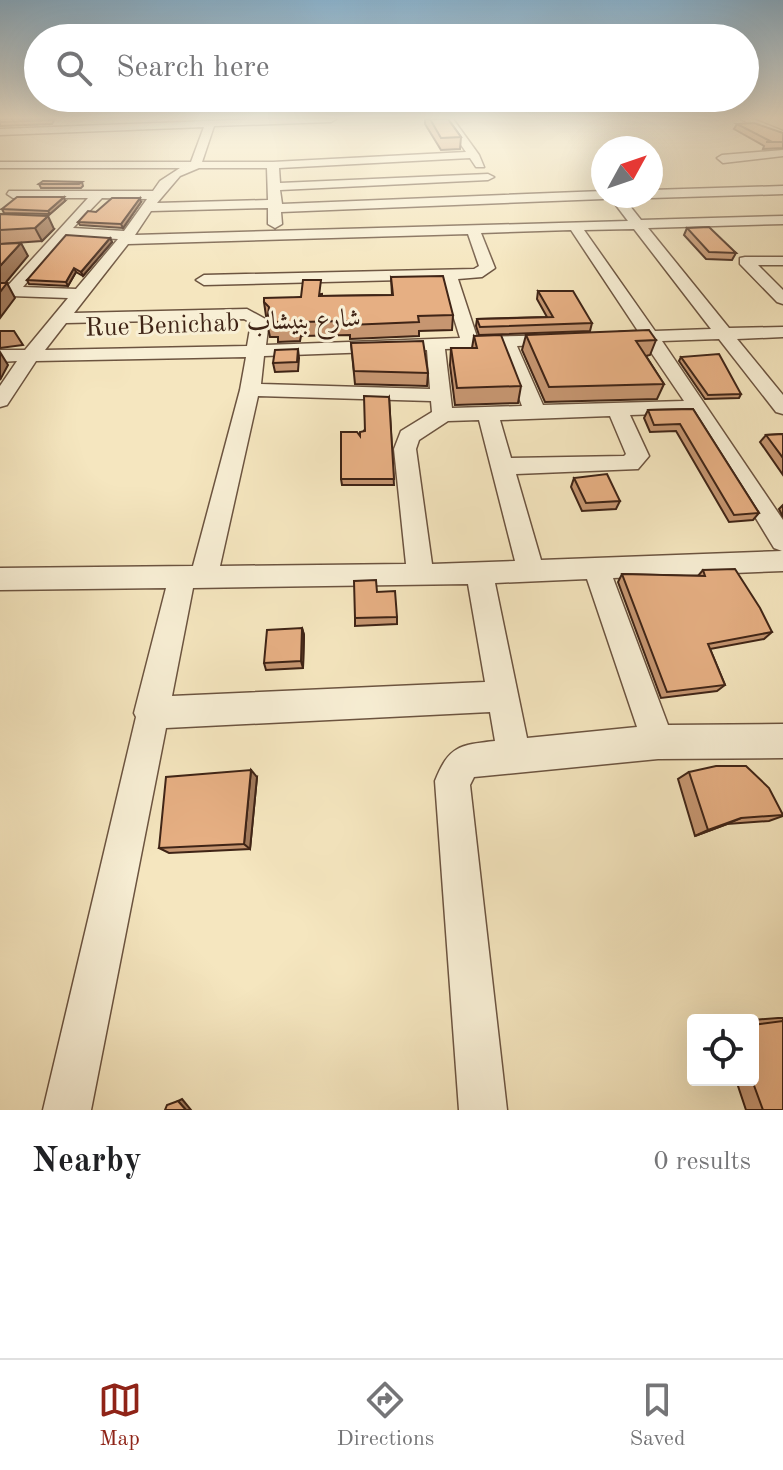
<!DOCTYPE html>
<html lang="en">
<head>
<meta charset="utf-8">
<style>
  body { margin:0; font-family:"Old Standard TT",Amiri,serif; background:#f2f2f2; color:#202124 }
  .controls { position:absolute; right:24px; bottom:24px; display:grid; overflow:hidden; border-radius:8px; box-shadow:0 8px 32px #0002 }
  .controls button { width:72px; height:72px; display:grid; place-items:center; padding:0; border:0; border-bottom:2px solid #e0e0e0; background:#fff; color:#202124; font:40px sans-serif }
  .compass { position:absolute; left:591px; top:136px; width:72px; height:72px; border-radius:50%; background:#fff; box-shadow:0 8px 32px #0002; rotate:50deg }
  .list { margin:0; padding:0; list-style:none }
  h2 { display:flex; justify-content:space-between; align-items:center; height:104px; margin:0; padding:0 32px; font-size:34px }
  h2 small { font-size:26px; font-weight:400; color:#757577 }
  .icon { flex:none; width:44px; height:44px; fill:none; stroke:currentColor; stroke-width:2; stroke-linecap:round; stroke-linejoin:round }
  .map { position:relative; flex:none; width:783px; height:1110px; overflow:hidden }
  .search { position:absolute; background:#fff; box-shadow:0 8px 32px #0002; left:24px; right:24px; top:24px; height:88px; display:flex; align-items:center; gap:20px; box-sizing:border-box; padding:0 28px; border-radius:44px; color:#757577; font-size:30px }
  .sheet { height:248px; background:#fff }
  nav { display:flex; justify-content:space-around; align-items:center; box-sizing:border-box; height:112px; border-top:2px solid #e0e0e0; background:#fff; font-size:22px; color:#757577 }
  nav a { display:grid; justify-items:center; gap:4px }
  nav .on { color:#8f2418 }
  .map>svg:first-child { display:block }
</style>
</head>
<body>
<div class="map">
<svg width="783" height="1110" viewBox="0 0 783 1110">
  <rect width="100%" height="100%" fill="#f5e6bf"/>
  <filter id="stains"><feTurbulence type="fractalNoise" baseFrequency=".0025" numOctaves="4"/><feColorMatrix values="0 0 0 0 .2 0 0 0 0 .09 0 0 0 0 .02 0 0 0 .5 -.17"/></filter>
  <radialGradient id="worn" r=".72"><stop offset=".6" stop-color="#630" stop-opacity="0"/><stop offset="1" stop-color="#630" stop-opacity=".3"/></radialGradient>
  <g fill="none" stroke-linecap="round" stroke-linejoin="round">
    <defs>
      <g id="minor">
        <path d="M 264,119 L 336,119 L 331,122 L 214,126 L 202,162 L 273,162 L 466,152 L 443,119 L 453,119 L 479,155 L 484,167 L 476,167 L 470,158 L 279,168 L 280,183 L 488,174 L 494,177 L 488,180 L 280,190 L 282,204 L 603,191 L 603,196 L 608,196 L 603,199 L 281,212 L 282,224 L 275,228 L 268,224 L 268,208 L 151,211 L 135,235 L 628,221 L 609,196 L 622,196 L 641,220 L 783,216 L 783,224 L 648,228 L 729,328 L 783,327 L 783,337 L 737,339 L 783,395 L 783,414 L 776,412 L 719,339 L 662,341 L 783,520 L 783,571 L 613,578 L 668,725 L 783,724 L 783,758 L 658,759 L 474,777 L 470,785 L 507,1110 L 459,1110 L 435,781 C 449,746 459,745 495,741 L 490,712 L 166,728 L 91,1110 L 43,1110 L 136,717 L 134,713 L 166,588 L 0,590 L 0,568 L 193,566 L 240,390 L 246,357 L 36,361 L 7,405 L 0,407 L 0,386 L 17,361 L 0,362 L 0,350 L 25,350 L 68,298 L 11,296 L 3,291 L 88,198 L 13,198 L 7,194 L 9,191 L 153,191 L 160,181 L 180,168 L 0,168 L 0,162 L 191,162 L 204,127 L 0,135 L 0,129 ZM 199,168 L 267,168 L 268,200 L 157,203 L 180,176 ZM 102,198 L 147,199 L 124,231 L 73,228 ZM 634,229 L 711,329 L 655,331 L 584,230 ZM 571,230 L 638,331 L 619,332 L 610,337 L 619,342 L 644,342 L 684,401 L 543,405 L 517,346 L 560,344 L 566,343 L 569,339 L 566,335 L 477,337 L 458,279 L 482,277 L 495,268 L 481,233 ZM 468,234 L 479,266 L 474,269 L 204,275 L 196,280 L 204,285 L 442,279 L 460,338 L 266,345 L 269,321 L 247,309 L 74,313 L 128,244 ZM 66,236 L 118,239 L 76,289 L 23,287 ZM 244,319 L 251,323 L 247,346 L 45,350 L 66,323 ZM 500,347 L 522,406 L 452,408 L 445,349 ZM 427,350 L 430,389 L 261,384 L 264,356 ZM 258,396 L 431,401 L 432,412 L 401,431 L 394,449 L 406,564 L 220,566 ZM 692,413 L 774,548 L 782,551 L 541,560 L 516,474 L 638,469 L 649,456 L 630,415 ZM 610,416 L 626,454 L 624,456 L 511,458 L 500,420 ZM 479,420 L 515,561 L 432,564 L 416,449 L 419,440 L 448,421 ZM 587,579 L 637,727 L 527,738 L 495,583 ZM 468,584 L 485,682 L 172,696 L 193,588 Z"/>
        <polygon points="741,119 753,119 783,131 783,137 766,133"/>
        <polygon points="783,150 783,156 723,163 717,158 722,155"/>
        <polygon points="783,186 783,194 651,198 646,196 651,196 651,190"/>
        <polygon points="745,257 783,257 783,265 758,265 783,290 783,304 777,302 740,264 740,258"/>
      </g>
    </defs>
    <use href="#minor" stroke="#6c5440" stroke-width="3"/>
    <use href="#minor" fill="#f8efd5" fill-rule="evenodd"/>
  </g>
  <g fill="#c69671" stroke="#3f2416" stroke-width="2">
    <polygon points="0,119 55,119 52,124 0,126"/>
    <polygon points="425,119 448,119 461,137 460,149 441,150 425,124"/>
    <polygon points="737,124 783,133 783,148 763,149 764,146 734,129"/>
    <polygon points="82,182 83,186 81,188 41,188 39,184"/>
    <polygon points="65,201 50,214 4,213 2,209"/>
    <polygon points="141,202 123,228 80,225 78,222 96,212"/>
    <polygon points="0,214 54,229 42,241 0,244"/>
    <polygon points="687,228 736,253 732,260 706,259 684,235"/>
    <polygon points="110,238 112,242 83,276 76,272 68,286 29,284 27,280"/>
    <polygon points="391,277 453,315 452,330 419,331 419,336 350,339 350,335 301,336 300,341 278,342 278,337 270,337 267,323 268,318 266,316 264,302 322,294 322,296 392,295"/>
    <polygon points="538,291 592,323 590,331 479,335 476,326 477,319 547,317 537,299"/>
    <polygon points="0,331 14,331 23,345 0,348"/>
    <polygon points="526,335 656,340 650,355 646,356 664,384 657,399 545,402 522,350"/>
    <polygon points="474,336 521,386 518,403 455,405 450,365 451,348 472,348"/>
    <polygon points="351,343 428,373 427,386 355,384"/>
    <polygon points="298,349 299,358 298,371 275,372 273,363"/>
    <polygon points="681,357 741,394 739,398 705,399 679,361"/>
    <polygon points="389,397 394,485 342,485 341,479 360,436"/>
    <polygon points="693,409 759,513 753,520 729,522 676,431 650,432 644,418 648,410"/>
    <polygon points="783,434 783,475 760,442 766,435"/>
    <polygon points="574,478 620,501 616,509 582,511 571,487"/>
    <polygon points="783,505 783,517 779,509"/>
    <polygon points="703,570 772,632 764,639 710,649 725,685 717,691 661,698 618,582 622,574 698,576"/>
    <polygon points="377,592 397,617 397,624 355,626 355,618"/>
    <polygon points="302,628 304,635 303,668 266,670 264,663"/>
    <polygon points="689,772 783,816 769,821 727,824 695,836 678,779"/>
    <polygon points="257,777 250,849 169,853 159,848"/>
    <polygon points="778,1018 783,1018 783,1110 746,1110 736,1080 753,1080 753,1020"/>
  </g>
  <g fill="#a17a5c" stroke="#3f2416" stroke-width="2">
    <polygon points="64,197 65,201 50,214 48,211"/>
    <polygon points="140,198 141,202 123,228 121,224"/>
    <polygon points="48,216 54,229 42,241 35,228"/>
    <polygon points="110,238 112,242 83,276 81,272"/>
    <polygon points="21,243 28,256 3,286 7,283 15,298 0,318 0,266"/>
    <polygon points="74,268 76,272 68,286 66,282"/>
    <polygon points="0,352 8,365 0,380"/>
    <polygon points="302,628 304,635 303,668 301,661"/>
    <polygon points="251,770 257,777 250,849 244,844"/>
    <polygon points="741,818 727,824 695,836 708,830"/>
    <polygon points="182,1099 191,1110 186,1110 178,1101"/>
  </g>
  <g fill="#e6af83" stroke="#3f2416" stroke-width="2">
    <polygon points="0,119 51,119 51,120 0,122"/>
    <polygon points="430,119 448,119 461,137 441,138"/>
    <polygon points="754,123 783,133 783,142 766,142 772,142 737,124"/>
    <polygon points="43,181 82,182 79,184 39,184"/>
    <polygon points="17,197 64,197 48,211 2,209"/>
    <polygon points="112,198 140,198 121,224 78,222 88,211 96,212"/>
    <polygon points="0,214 48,216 35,228 0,230"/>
    <polygon points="709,227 736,253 709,252 687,228"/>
    <polygon points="66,235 110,238 81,272 74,268 66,282 27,280"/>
    <polygon points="21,243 0,266 0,244"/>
    <polygon points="443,276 453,315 418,316 419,322 349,325 349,321 299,322 298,326 276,327 277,322 267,323 269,307 264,302 264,298 301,297 303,280 321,280 319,296 393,295 391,277"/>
    <polygon points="0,283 7,283 0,292"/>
    <polygon points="538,291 573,291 592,323 480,327 477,319 553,317"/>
    <polygon points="649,330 656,340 636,341 664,384 549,387 526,335"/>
    <polygon points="501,335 521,386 457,388 451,348 477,348 474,336"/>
    <polygon points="423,341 428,373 354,371 351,343"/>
    <polygon points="298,349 297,362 273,363 275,350"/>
    <polygon points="719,354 741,394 708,395 681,357"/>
    <polygon points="364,396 389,397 394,479 341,479 341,432 357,432 360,436 360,432 365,431"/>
    <polygon points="693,409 759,513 734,515 680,424 654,425 648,410"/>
    <polygon points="783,434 783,458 766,435"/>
    <polygon points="607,474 620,501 586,503 574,478"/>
    <polygon points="735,569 760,608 772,632 708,644 725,685 667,692 622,574 705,576 703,570"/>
    <polygon points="376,580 377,592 395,591 397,617 355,618 354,581"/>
    <polygon points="302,628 301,661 264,663 267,630"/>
    <polygon points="716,766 746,766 769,788 783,815 741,818 708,830 689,772"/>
    <polygon points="251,770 244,844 159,848 166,777"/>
    <polygon points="783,1021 783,1110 763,1110 752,1080 753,1080 753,1025"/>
    <polygon points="178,1101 186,1110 165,1110 167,1105"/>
  </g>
  <linearGradient id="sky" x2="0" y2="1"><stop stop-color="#8bb8d7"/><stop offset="0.43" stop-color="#faf4e2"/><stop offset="1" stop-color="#faf4e2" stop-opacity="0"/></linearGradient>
  <rect width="783" height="274" fill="url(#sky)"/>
  <g text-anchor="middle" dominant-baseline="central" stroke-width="6" stroke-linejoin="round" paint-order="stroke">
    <g font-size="26" fill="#3f2416" stroke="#f8efd5">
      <text transform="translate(223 324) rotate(-2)">Rue Benichab شارع بنيشاب</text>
    </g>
  </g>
  <rect width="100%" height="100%" filter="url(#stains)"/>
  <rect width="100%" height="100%" fill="url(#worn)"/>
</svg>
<div class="controls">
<button><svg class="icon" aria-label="locate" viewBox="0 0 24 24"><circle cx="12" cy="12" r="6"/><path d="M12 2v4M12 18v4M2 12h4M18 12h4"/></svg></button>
</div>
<svg class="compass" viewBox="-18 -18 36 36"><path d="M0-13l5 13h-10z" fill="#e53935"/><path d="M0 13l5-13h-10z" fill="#757577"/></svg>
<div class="search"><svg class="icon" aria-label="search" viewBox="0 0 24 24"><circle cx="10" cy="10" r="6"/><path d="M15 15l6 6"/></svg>Search here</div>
</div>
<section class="sheet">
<h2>Nearby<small>0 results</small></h2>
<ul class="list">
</ul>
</section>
<nav>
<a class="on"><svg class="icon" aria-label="map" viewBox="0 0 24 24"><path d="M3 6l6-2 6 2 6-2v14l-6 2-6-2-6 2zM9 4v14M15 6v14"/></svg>Map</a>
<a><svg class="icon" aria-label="directions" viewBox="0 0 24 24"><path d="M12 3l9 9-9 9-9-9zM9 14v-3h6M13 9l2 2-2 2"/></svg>Directions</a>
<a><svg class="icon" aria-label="saved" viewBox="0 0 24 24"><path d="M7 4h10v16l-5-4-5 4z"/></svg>Saved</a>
</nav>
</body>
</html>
